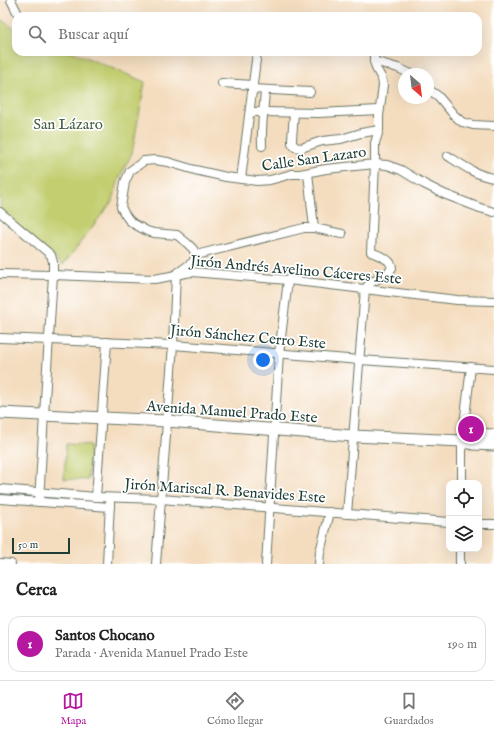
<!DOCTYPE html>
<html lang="es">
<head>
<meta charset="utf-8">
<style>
  body { margin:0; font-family:"IM FELL English",serif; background:#f6f6f6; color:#222 }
  .controls { position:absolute; right:12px; bottom:12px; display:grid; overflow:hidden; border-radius:8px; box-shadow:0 4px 16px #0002 }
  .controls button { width:36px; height:36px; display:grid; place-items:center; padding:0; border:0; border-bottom:1px solid #e0e0e0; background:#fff; color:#222; font:20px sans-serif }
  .compass { position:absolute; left:398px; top:68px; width:36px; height:36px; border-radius:50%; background:#fff; box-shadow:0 4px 16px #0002; rotate:152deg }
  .scale { position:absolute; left:12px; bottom:10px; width:58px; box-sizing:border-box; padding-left:4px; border:2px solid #1f3d34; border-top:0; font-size:11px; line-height:14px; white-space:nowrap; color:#1f3d34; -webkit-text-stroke:3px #fff; paint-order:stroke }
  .you { position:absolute; left:263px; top:360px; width:14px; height:14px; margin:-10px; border:3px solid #fff; border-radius:50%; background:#1a73e8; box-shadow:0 0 0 6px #1a73e833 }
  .badge { display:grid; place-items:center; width:26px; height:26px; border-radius:50%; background:#b5179e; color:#fff; font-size:13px; font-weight:700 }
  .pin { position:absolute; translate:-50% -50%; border:2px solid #fff; box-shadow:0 1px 4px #0006 }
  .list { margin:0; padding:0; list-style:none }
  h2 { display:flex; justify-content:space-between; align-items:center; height:52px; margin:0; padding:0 16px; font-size:17px }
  h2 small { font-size:13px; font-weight:400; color:#767676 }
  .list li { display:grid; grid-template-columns:26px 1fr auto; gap:12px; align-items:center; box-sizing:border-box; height:56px; margin:0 8px 8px; padding:0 8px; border:1px solid #e0e0e0; border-radius:12px }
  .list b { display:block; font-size:15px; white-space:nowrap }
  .list p { margin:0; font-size:13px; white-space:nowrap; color:#767676 }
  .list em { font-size:13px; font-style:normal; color:#767676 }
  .icon { flex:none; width:22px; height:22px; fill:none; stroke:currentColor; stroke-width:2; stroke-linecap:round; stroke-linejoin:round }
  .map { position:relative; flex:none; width:494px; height:564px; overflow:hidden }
  .search { position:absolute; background:#fff; box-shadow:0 4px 16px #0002; left:12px; right:12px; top:12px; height:44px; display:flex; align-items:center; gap:10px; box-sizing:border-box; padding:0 14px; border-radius:12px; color:#767676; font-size:15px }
  .sheet { height:116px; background:#fff }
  nav { display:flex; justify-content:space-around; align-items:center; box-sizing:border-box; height:56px; border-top:1px solid #e0e0e0; background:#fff; font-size:11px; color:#767676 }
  nav a { display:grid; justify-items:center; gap:2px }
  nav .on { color:#b5179e }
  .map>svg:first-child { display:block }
</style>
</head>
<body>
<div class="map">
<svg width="494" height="564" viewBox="0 0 494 564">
  <rect width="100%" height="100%" fill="#fff"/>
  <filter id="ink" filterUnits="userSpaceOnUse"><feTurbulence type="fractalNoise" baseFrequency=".025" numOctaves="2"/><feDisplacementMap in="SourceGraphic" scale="8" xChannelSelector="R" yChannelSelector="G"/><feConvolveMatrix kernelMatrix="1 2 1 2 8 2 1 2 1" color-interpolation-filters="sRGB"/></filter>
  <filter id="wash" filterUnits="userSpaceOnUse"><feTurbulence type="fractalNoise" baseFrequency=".012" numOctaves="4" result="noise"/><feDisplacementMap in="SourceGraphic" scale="16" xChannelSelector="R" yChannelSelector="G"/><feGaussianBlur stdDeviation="0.9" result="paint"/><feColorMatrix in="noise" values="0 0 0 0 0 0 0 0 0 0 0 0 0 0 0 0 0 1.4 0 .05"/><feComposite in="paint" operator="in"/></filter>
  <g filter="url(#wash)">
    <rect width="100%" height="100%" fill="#f4ddbf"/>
    <g fill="#c2ce6f" stroke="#708652">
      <polygon points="0,19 16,30 16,52 73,52 145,82 132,153 119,179 113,200 63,265 0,210"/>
      <polygon points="66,444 90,445 88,480 64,479"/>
    </g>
  </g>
  <g filter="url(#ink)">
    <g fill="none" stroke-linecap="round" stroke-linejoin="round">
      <defs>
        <g id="street">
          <polyline points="11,0 19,16"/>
          <polyline points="374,61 398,68 411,74"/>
          <polyline points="222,83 253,85"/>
          <polyline points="252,89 310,92"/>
          <polyline points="428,89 438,96 454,115 462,122 473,125 494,126"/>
          <polyline points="250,112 263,112 319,113 379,110"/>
          <polyline points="294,113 292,139 292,143 295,147 301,148 322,141 341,139 361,133 379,130"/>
          <path d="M 262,146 C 261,127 264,109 265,90"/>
          <path d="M 448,156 C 462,165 477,176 494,178"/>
          <polyline points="308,173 314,228"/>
          <polyline points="241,179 257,52"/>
          <polyline points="0,212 51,255 53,262 53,275 44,415 39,502"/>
          <polyline points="196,255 304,228 314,228 342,234"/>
          <path d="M 0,274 L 53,275 L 154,279 C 167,277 179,274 192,272 L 288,280 L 457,300 L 494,301"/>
          <polyline points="0,338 173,345 360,360 494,369"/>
          <polyline points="462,483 462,441 471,367"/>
          <polyline points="0,489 96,497 161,499 449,522"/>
          <polyline points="96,497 107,342"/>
          <polyline points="0,499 110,507"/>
          <path d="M 347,514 L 365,289 L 370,283 L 387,274 L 392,268 C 392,259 378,255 371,252 L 375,164 L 375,143 L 379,130 L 379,116 L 383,85 L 382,79 L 376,68 L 374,61 L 374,52"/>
          <polyline points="479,524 494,524"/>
          <polyline points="0,563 11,564"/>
          <polyline points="107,564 110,503"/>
          <polyline points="156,564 173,345 176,274 193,262 196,255 193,249 188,244 177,235 154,233 147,231 134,224 129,220 124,213 121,207 125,182 130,171 144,161 155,160 168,162 195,170 226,177 257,181 270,180 292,174 300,174 326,169 375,164 387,165 401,170 424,184 444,194 480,208 494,212"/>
          <polyline points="266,564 279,354 288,280"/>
          <polyline points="319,564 320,552 330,512"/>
          <polyline points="460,564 460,549"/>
        </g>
        <g id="secondary">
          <polyline points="0,413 167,421 353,436 462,441 473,444 494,445"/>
          <polyline points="462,441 474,434 494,435"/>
        </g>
      </defs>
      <use href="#street" stroke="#6a7565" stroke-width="10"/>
      <use href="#secondary" stroke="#6a7565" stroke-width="13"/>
      <use href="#street" stroke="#fff" stroke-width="8"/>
      <use href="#secondary" stroke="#fff" stroke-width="11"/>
    </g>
  </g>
  <g text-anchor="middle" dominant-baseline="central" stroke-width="3.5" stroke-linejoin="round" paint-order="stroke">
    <g font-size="15" fill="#486143" stroke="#fff">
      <text x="68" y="124">San Lázaro</text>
    </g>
    <g font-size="15" fill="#1f3d34" stroke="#fff">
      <text transform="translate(314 159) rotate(-8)">Calle San Lazaro</text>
      <text transform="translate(296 270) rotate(5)">Jirón Andrés Avelino Cáceres Este</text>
      <text transform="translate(248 337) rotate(5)">Jirón Sánchez Cerro Este</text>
      <text transform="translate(232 412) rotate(4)">Avenida Manuel Prado Este</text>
      <text transform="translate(225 491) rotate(4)">Jirón Mariscal R. Benavides Este</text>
    </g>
  </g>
</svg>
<div class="controls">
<button><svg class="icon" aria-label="locate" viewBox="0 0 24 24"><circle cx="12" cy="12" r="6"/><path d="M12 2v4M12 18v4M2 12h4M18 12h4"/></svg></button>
<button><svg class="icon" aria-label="layers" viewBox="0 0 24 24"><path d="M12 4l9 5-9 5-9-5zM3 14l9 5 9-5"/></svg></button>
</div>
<svg class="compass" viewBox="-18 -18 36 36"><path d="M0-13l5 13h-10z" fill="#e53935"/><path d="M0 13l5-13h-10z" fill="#767676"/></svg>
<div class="scale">50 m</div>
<div class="you"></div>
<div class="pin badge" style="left:471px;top:429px">1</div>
<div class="search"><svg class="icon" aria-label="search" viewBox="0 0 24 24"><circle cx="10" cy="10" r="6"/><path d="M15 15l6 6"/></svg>Buscar aquí</div>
</div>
<section class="sheet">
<h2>Cerca<small></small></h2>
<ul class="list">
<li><span class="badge">1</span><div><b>Santos Chocano</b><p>Parada · Avenida Manuel Prado Este</p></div><em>190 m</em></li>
</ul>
</section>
<nav>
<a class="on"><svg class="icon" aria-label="map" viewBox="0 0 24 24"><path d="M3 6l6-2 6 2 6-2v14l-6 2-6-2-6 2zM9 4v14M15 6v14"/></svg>Mapa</a>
<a><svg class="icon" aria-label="directions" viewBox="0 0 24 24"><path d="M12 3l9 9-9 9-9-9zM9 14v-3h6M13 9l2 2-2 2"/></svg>Cómo llegar</a>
<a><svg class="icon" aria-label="saved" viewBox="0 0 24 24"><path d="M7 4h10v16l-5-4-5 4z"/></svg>Guardados</a>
</nav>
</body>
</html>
